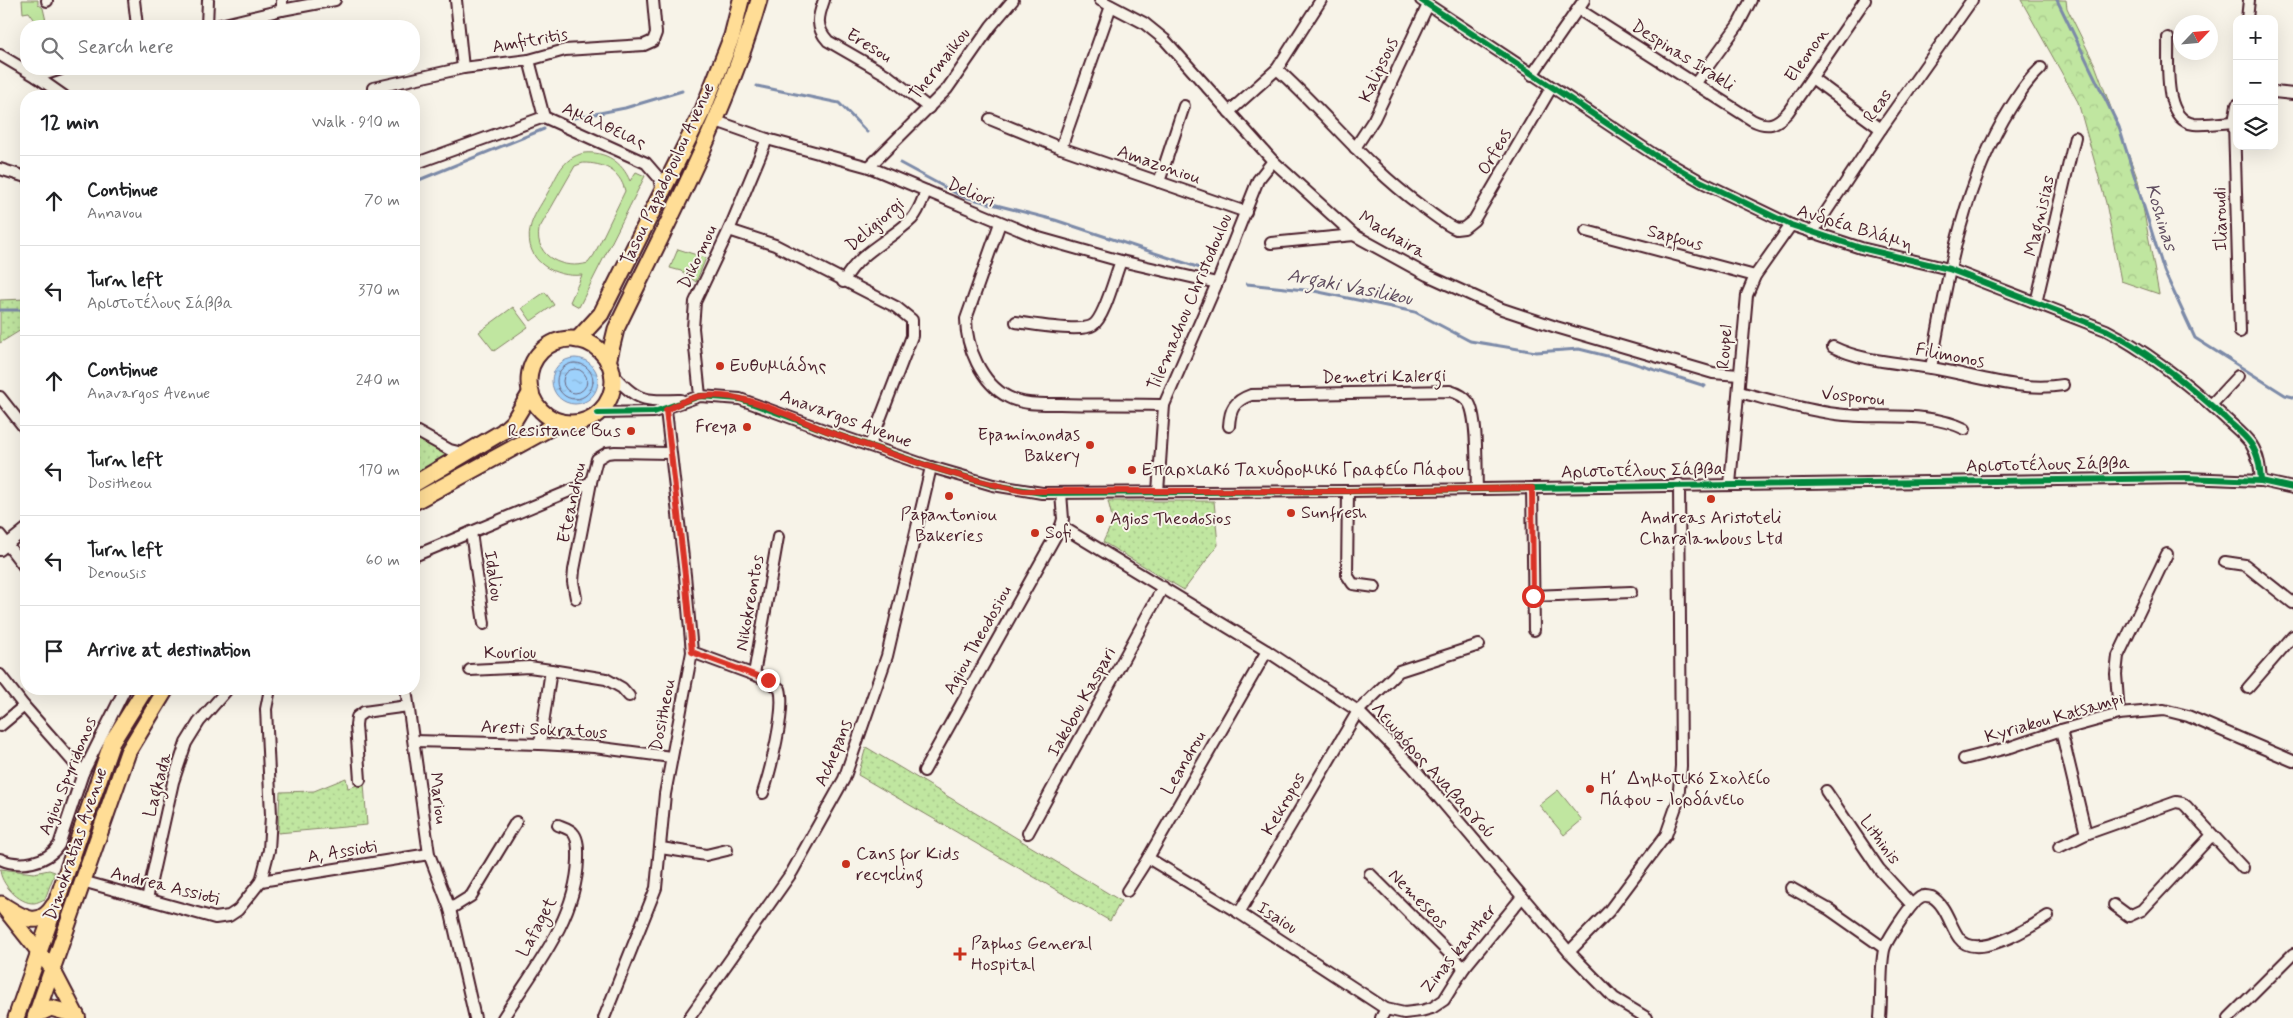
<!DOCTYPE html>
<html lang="en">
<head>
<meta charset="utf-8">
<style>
  body { margin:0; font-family:Mynerve,sans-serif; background:#f2f2f2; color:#202124 }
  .controls { position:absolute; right:15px; top:15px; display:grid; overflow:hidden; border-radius:10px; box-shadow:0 5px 20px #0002 }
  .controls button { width:45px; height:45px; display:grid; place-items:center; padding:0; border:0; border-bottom:1px solid #e0e0e0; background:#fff; color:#202124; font:25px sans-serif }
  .compass { position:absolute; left:2173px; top:15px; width:45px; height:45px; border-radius:50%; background:#fff; box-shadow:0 5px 20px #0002; rotate:64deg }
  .stop { position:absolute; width:15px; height:15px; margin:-11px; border:4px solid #d93025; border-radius:50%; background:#fff }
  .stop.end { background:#d93025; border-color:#fff; box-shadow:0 1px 5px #0008 }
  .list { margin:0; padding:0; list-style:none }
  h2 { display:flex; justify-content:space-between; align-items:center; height:65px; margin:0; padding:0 20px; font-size:21px }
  h2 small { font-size:16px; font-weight:400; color:#757577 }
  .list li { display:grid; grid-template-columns:32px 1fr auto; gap:15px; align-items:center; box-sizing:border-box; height:90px; padding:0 20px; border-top:1px solid #e0e0e0 }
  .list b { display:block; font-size:19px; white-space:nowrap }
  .list p { margin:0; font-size:16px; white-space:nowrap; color:#757577 }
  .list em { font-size:16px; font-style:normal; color:#757577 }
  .icon { flex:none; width:28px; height:28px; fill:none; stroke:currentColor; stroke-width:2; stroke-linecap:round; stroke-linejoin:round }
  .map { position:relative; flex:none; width:2293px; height:1018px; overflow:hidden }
  .search { position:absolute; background:#fff; box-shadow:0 5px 20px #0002; left:20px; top:20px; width:400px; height:55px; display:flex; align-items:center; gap:12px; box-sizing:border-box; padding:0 18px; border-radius:20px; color:#757577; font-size:19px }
  .panel { position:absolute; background:#fff; box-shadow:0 5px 20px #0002; left:20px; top:90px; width:400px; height:605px; border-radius:20px }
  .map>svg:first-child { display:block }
</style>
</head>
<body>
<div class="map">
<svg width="2293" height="1018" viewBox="0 0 2293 1018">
  <defs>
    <pattern id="forest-crowns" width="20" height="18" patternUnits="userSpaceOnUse" patternTransform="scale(1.25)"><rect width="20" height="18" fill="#c0e6a0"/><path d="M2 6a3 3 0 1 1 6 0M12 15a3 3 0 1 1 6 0" fill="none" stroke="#a6c58a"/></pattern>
    <pattern id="park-dots" width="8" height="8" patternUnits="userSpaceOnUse" patternTransform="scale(1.25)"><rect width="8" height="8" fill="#c0e6a0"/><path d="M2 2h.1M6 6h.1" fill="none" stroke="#a6c58a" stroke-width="1.8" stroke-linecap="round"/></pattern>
    <pattern id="water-ripples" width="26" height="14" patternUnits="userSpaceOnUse" patternTransform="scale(1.25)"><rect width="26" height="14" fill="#9dd1fb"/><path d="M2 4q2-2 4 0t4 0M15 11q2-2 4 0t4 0" fill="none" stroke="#89b3d7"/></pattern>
  </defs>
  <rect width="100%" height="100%" fill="#f7f3e8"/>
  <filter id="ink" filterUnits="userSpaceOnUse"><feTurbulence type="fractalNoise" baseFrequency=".02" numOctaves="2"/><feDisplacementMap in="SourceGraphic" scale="10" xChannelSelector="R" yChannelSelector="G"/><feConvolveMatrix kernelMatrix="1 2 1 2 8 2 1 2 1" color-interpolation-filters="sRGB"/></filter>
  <g filter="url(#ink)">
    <g fill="#c0e6a0" stroke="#858266" fill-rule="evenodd">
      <polygon points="22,0 38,0 38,4 43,8 46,21 36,22 29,12 23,13"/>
      <path d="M 584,153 C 606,151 622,162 630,181 L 636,172 L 645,176 L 579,307 L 570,302 L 582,275 C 554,278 524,261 530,229 C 532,217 541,205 547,194 C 558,175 561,159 584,153 ZM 583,163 C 603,163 620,170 625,191 L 594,255 L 588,263 C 565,270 534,258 539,229 L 575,166 Z"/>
      <polygon points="678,249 706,258 696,282 681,271 670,268"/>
      <polygon points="545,292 554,305 531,321 522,308"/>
      <polygon points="513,307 528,327 494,351 479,332"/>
      <polygon points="1558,790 1582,820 1564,835 1539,805"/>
    </g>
    <polygon fill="url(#forest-crowns)" stroke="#858266" points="2021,0 2066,0 2067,8 2095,65 2138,180 2159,294 2121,281 2106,203 2078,102"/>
    <g fill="url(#park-dots)" stroke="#858266">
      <polygon points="26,299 26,327 0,343 0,300"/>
      <polygon points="414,435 452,455 414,480"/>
      <polygon points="1108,501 1214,501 1218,545 1184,590 1103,542 1113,521"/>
      <polygon points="866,747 1121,901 1110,921 858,775"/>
      <polygon points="346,778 348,788 364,783 367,825 278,833 280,792 314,791"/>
      <path d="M 0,869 L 34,873 L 49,870 L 55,872 L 45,899 C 42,900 37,903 34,903 C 19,904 0,883 0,869 Z"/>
    </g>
    <circle fill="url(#water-ripples)" stroke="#7c8aa8" cx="575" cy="381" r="23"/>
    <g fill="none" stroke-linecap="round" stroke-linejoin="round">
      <g stroke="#6b667e" stroke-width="1">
        <circle cx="575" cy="381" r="18"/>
        <circle cx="575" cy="381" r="12"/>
      </g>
      <g stroke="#7c8aa8" stroke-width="3">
        <polyline points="2057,0 2119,127 2164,271 2195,338 2285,395 2293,397"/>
        <polyline points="757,86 839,103 867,132"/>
        <polyline points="574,118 625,108 682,91"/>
        <polyline points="900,163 961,196 1055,220 1203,269"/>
        <polyline points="414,182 544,129"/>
        <polyline points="1247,284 1314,291 1415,312 1470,341 1536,352 1579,349 1627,361 1705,386"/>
        <polyline points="0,310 26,310"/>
      </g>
      <defs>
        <g id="minor">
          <polyline points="47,0 47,1"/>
          <polyline points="134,0 137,26"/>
          <polyline points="456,0 463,68"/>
          <path d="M 824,0 C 818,17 815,27 828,41 L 887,75 L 929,108"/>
          <polyline points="1100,0 1144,23 1165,40 1273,161 1354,235 1427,275 1502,309 1556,327 1713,373 1739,375"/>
          <path d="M 1421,0 L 1653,154 L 1702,182 L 1791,225 L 1861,248 L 1949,269 L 2106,330 C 2149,352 2188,384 2224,417 C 2233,426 2244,434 2251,444 C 2259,456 2260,468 2261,481"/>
          <path d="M 1578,9 L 1752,120 C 1768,128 1776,125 1788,112 L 1865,0"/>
          <polyline points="282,10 282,0"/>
          <polyline points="2247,19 2249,0"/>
          <polyline points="207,26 208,0"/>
          <polyline points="216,26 282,10 335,0"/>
          <path d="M 2168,38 C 2169,61 2162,120 2194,124 C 2207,125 2221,123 2234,122"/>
          <polyline points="0,55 37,77 64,96"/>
          <polyline points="529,60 544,117"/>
          <path d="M 1277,69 C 1326,113 1367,167 1421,206 C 1433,214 1444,224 1456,229 L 1464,228 L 1474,220 L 1551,88"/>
          <polyline points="1532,75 1584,0"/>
          <polyline points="37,77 61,69"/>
          <polyline points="1812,78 1881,129"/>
          <polyline points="1695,84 1738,25 1751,0"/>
          <polyline points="373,88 463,68 529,60 565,50 644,45 653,41 656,33 653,0"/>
          <polyline points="2274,92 2293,94"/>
          <polyline points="2237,105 2234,122 2240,332"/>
          <polyline points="1229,112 1277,69 1321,0"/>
          <polyline points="990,119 1061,148 1246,212"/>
          <polyline points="716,121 767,139 869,167 1039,238 1121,261 1217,283"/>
          <polyline points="1061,148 1111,6"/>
          <polyline points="1355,148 1374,119 1428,5"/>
          <polyline points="414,164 544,117 646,163 659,178 662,192"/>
          <polyline points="869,167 947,89 991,26 1013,0"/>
          <polyline points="0,169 26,177"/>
          <polyline points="1159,182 1184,106"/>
          <path d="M 1000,223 L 966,319 C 966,346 981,383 1008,397 C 1023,405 1043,404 1060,404 C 1095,405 1130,404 1164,405"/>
          <polyline points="729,230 775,245 896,307 912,320 912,336 870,445"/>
          <polyline points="1586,231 1755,276"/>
          <polyline points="1812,233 1881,129 1972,0"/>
          <polyline points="1271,243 1354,235"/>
          <path d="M 843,282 C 861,250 888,242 912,219 C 919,211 922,201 926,191"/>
          <polyline points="2036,303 2075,137"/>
          <path d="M 1016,322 C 1032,324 1081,333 1093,325 C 1105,317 1115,275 1121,261"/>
          <path d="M 1833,347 C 1864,362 1897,362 1931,368 C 1975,375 2018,392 2063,385"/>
          <path d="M 1931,368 C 1947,279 1962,185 2011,107 C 2020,93 2028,80 2041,68"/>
          <path d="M 612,373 C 636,402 645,401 681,400"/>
          <path d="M 1739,392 C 1771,400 1803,410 1836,414 C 1879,420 1926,410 1965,429"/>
          <polyline points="700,396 693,328 695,302 729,230 767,139"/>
          <polyline points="0,397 26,430"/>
          <polyline points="2211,405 2238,376"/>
          <polyline points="598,413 654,412 700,396 740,399 835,434 931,467 993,485 1042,493 1348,491 2186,478 2261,481 2293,488"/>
          <path d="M 1229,426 C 1230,409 1234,401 1251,395 L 1450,391 C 1458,393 1464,396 1469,403 C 1478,418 1476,469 1477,488"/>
          <polyline points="414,430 450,450 467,454"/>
          <polyline points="1730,484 1747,295 1755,276 1791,225"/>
          <polyline points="1532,488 1534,630"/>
          <polyline points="1348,491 1347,575 1353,584 1375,587"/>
          <polyline points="1158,492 1164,405 1217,283 1258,180 1273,161"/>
          <polyline points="1061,526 1267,651 1358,711 1412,766 1569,952 1614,998 1647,1018"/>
          <polyline points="471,532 484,624"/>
          <polyline points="0,535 26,569"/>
          <polyline points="0,550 26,529"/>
          <polyline points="414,556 591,482"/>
          <polyline points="2225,562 2245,565 2293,603"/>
          <polyline points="1533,596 1631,592"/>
          <polyline points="576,598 573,582 574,570 591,482 597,459 607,453 615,452 669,453"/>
          <path d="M 692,652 L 768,680 L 780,689 C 786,710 770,772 763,793"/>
          <polyline points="470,670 529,667 551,670 606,679 622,688 629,696"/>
          <polyline points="754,674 778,537"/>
          <polyline points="0,675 24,706 83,773"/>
          <polyline points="2248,688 2293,636"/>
          <polyline points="406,689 429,854 450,909 475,1018"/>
          <polyline points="2119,714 2116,674 2118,656 2167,554"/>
          <polyline points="0,726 24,706"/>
          <polyline points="2061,730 2086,834"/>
          <polyline points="414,741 540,744 594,747 671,757"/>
          <polyline points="540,744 551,670"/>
          <polyline points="1964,759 2011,747 2061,730 2119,714 2164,710 2188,716 2293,761"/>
          <polyline points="924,771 1061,526 1063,519 1061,493"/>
          <polyline points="360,780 356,725 357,717 364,712 408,706"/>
          <polyline points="1826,791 1879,869 1912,905"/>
          <polyline points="1028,833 1163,587"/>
          <polyline points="2059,847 2086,834 2176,802 2182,803 2186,806 2243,868"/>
          <polyline points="661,848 706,855 727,850"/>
          <polyline points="1148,858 1239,913 1386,1009 1404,1013 1421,1011 1432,1008 1444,1000 1464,968 1522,897"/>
          <path d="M 0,859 C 20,868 47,863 59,845 L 83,773 L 125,689"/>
          <polyline points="1370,874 1464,968"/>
          <polyline points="82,881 215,918 229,916 238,910 261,881 269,850 271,815 266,709 270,689"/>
          <polyline points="261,881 429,854"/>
          <polyline points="1791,888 1830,910 1884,948"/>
          <polyline points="1127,891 1148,858 1267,651"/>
          <polyline points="147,899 173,782 186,743 199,722 226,691"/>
          <polyline points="2114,905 2129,916 2142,910 2212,835"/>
          <polyline points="450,909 471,896 516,822"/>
          <polyline points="1239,913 1358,711 1399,671 1479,645"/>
          <polyline points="1569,952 1609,911 1666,835 1678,801 1681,766 1679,484"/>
          <path d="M 503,1018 C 533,970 576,920 578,860 C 578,852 579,841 574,834 C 571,829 563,827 558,825"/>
          <polyline points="604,1018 656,888 665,794 692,652 685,575 666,410"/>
          <polyline points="689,1018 792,872 844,779 887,656 931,467"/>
          <polyline points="1381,1018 1386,1009"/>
          <path d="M 1880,1018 C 1882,997 1880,969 1884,950 C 1886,941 1913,900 1921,897 C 1924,895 1928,896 1932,897 C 1946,905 1950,926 1959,938 C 1976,962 2031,927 2048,916"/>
          <polyline points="2229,1018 2293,954"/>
        </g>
        <polyline id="major" points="3,907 53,970 78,1018"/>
        <g id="highway">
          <circle cx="571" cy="381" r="42"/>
          <polyline points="577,340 601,314 703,110 732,36 741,0"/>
          <path d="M 608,362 L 616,329 C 668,221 726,115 759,0"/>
          <polyline points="414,484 502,432 513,422 531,392"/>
          <polyline points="414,502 561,422"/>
          <path d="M 1,904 C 21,916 38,931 54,905"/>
          <polyline points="36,1015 51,1008 76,1015"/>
          <polyline points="16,1018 112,742 145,689"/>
          <polyline points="35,1018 128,752 166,689"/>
        </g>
      </defs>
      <use href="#minor" stroke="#4a1f2b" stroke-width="14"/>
      <use href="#major" stroke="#4a1f2b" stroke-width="18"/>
      <use href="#highway" stroke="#4a1f2b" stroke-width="19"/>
      <use href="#minor" stroke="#f7f3e8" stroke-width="10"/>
      <use href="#major" stroke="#ffdd96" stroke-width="14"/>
      <use href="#highway" stroke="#ffdd96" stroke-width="15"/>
      <defs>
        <g id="cycleway">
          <path d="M 1421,0 L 1653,154 L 1702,182 L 1791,225 L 1861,248 L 1949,269 L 2106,330 C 2149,352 2188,384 2224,417 C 2233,426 2244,434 2251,444 C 2259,456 2260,468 2261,481"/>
          <polyline points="598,413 654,412 700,396 740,399 835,434 931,467 993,485 1042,493 1348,491 2186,478 2261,481 2293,488"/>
        </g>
      </defs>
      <use href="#cycleway" stroke="#f7f3e8" stroke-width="9"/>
      <use href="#cycleway" stroke="#00873e" stroke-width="6"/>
    </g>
  </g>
  <g fill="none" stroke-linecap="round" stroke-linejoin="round" filter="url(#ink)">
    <path stroke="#d93025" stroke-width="6" d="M 768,680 L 692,652 L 685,575 L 666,410 C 677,405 689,397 701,396 C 748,391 793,419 835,434 C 897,456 960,479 1024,491 L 1348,491 L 1532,488 L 1533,596"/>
  </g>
  <g fill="#c8321e" stroke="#f7f3e8" stroke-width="2">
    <circle cx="720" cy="366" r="5"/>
    <circle cx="747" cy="427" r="5"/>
    <circle cx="631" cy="431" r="5"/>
    <circle cx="1090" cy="445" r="5"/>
    <circle cx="1132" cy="470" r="5"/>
    <circle cx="949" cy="496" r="5"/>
    <circle cx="1711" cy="499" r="5"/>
    <circle cx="1291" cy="513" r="5"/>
    <circle cx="1100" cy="519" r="5"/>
    <circle cx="1035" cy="533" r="5"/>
    <circle cx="1590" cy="789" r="5"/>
    <circle cx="846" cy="864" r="5"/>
    <path d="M957.5 946.5h5v5h5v5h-5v5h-5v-5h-5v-5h5z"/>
  </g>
  <g text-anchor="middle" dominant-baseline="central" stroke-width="4" stroke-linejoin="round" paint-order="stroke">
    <g font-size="18" fill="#4a1f2b" stroke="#f7f3e8">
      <text transform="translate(530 41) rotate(-10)">Amfitritis</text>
      <text transform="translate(869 46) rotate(31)">Eresou</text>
      <text transform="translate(1807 55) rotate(-55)">Eleonon</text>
      <text transform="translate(1683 56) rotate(32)">Despinas Irakli</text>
      <text transform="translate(940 64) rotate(-52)">Thermaikou</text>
      <text transform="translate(1379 70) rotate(-65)">Kalipsous</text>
      <text transform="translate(1878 106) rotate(-55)">Reas</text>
      <text transform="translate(604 126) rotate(24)">Αμάλθειας</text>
      <text transform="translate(1495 152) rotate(-60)">Orfeos</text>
      <text transform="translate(1159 165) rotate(19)">Amazoniou</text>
      <text transform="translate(668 174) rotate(-65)">Tasou Papadopoulou Avenue</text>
      <text transform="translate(971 193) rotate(23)">Deliori</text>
      <text transform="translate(2040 216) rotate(-77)">Magnisias</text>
      <text transform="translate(2221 219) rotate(-91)">Iliaroudi</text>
      <text transform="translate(875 225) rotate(-41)">Deligiorgi</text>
      <text transform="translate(1855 228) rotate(17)">Ανδρέα Βλάμη</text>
      <text transform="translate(1392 235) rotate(31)">Machaira</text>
      <text transform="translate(1675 238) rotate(15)">Sapfous</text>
      <text transform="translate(698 257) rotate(-65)">Dikomou</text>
      <text transform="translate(1190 302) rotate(-67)">Tilemachou Christodoulou</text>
      <text transform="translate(1725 347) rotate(-86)">Roupel</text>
      <text transform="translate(1950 356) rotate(11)">Filimonos</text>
      <text transform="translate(1384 377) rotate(-1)">Demetri Kalergi</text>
      <text transform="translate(1853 397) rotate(6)">Vosporou</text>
      <text transform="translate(846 419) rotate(20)">Anavargos Avenue</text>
      <text transform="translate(2048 465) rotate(-1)">Αριστοτέλους Σάββα</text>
      <text transform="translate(1643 471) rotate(-1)">Αριστοτέλους Σάββα</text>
      <text transform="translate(572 503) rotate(-78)">Eteandrou</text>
      <text transform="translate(493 576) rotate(82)">Idaliou</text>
      <text transform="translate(750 603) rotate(-80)">Nikokreontos</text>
      <text transform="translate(978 640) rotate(-61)">Agiou Theodosiou</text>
      <text x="510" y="653">Kouriou</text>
      <text transform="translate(1082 702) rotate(-61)">Iakobou Kaspari</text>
      <text transform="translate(663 715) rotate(-79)">Dositheou</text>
      <text transform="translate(2054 718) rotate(-16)">Kyriakou Katsampi</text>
      <text transform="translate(544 730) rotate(3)">Aresti Sokratous</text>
      <text transform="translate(834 753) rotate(-67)">Achepans</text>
      <text transform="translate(1184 763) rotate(-60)">Leandrou</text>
      <text transform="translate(1433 771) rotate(48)">Λεωφόρος Αναβαργού</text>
      <text transform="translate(68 776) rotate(-68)">Agiou Spyridonos</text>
      <text transform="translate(158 785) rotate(-75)">Lagkada</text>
      <text transform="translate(438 798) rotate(83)">Mariou</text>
      <text transform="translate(1284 804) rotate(-60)">Kekropos</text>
      <text transform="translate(1880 840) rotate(54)">Lithinis</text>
      <text transform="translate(76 844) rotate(-71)">Dimokratias Avenue</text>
      <text transform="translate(342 852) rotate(-9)">A, Assioti</text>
      <text transform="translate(165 886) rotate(14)">Andrea Assioti</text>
      <text transform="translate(1418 899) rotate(45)">Nemeseos</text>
      <text transform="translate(1277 918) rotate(33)">Isaiou</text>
      <text transform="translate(537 927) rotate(-62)">Lafaget</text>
      <text transform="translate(1459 949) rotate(-51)">Zinas kanther</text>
    </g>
    <g font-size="18" fill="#4a1f2b" stroke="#f7f3e8" text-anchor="start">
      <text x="730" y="366">Ευθυμιάδης</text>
      <text x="737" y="427" text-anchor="end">Freya</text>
      <text x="621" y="431" text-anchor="end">Resistance Bus</text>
      <text x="1080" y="435" text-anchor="end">Epaminondas<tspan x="1080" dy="21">Bakery</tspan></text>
      <text x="1142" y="470">Επαρχιακό Ταχυδρομικό Γραφείο Πάφου</text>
      <text x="1301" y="513">Sunfresh</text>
      <text x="949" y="515" text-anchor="middle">Papantoniou<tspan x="949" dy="21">Bakeries</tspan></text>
      <text x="1711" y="518" text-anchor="middle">Andreas Aristoteli<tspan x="1711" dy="21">Charalambous Ltd</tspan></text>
      <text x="1110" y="519">Agios Theodosios</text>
      <text x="1045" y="533">Sofi</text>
      <text x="1600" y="779">Η΄ Δημοτικό Σχολείο<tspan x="1600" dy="21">Πάφου - Ιορδάνειο</tspan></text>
      <text x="856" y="854">Cans for Kids<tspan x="856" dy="21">recycling</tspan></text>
      <text x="971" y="944">Paphos General<tspan x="971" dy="21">Hospital</tspan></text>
    </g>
    <g font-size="19" font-style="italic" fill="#5f4c5f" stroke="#f7f3e8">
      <text transform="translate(2161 217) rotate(73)">Koshinas</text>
      <text transform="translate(1350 287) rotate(11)">Argaki Vasilikou</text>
    </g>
  </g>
</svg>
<div class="controls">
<button>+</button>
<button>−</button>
<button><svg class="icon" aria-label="layers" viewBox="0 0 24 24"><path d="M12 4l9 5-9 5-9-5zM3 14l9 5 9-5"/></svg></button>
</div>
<svg class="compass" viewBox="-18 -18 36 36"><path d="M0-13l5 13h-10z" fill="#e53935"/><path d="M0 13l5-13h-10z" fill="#757577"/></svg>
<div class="stop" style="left:1533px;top:596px"></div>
<div class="stop end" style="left:768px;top:680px"></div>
<div class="search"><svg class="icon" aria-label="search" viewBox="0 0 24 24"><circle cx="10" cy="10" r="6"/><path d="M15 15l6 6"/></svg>Search here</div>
<section class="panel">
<h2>12 min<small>Walk · 910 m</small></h2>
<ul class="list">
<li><svg class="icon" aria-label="ahead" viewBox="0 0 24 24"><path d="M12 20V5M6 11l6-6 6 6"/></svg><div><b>Continue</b><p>Annavou</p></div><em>70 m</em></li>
<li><svg class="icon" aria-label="left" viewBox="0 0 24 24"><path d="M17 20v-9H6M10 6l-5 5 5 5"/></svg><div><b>Turn left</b><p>Αριστοτέλους Σάββα</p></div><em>370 m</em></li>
<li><svg class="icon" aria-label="ahead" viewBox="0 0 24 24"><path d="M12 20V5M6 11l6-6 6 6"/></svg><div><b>Continue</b><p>Anavargos Avenue</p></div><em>240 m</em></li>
<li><svg class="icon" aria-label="left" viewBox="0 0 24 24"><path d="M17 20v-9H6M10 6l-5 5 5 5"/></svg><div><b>Turn left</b><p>Dositheou</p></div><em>170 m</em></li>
<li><svg class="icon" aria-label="left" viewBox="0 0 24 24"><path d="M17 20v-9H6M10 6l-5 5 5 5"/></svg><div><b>Turn left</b><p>Denousis</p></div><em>60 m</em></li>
<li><svg class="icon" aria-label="arrive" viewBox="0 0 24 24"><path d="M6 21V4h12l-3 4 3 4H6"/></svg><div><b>Arrive at destination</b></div></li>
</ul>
</section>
</div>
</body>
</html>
